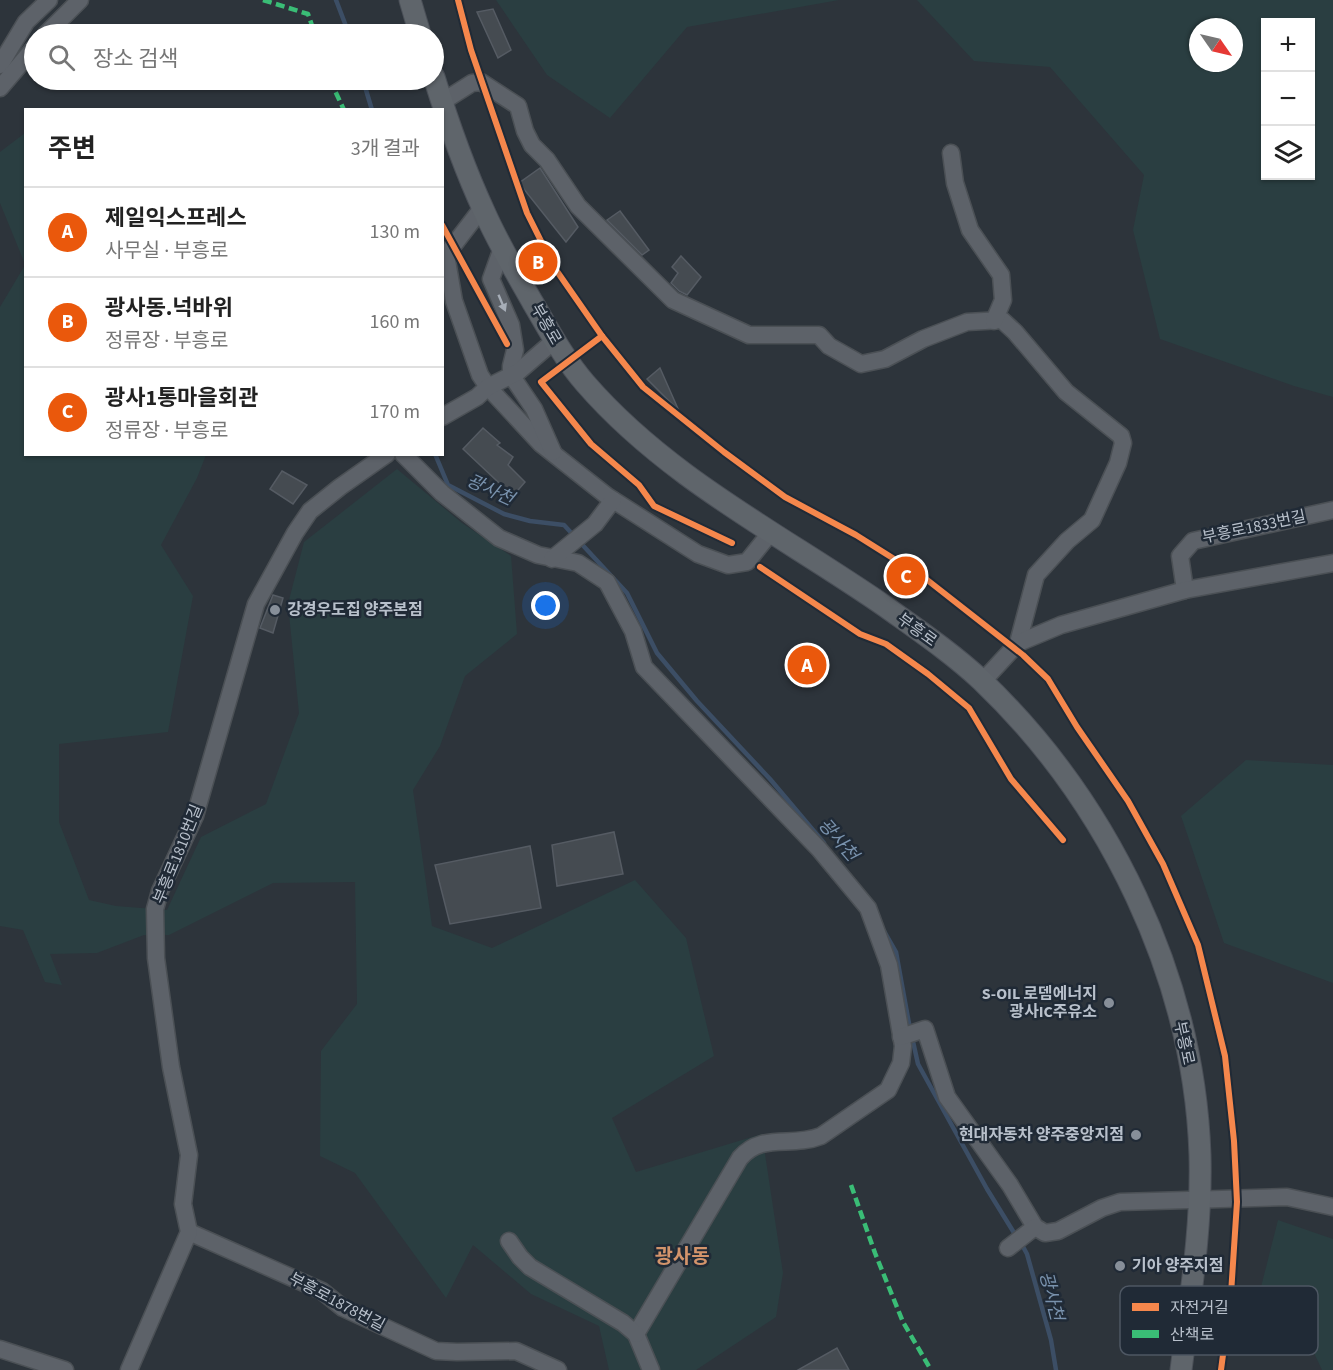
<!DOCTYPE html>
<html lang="ko">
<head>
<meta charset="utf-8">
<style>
  body { margin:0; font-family:"Source Sans 3","Noto Sans KR",sans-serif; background:#f2f2f2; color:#222 }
  .controls { position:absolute; right:18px; top:18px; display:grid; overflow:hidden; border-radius:0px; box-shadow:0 2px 4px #0004 }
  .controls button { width:54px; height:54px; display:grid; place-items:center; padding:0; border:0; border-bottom:2px solid #e0e0e0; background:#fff; color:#222; font:30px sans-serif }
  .compass { position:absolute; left:1189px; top:18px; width:54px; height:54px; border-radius:50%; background:#fff; box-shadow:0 2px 4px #0004; rotate:124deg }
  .you { position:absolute; left:546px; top:606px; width:21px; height:21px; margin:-15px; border:4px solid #fff; border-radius:50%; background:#1a73e8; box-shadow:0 0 0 9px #1a73e833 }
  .badge { display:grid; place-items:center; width:39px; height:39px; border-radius:50%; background:#ea580c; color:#fff; font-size:20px; font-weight:700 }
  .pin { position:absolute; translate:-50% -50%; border:3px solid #fff; box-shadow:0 2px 6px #0006 }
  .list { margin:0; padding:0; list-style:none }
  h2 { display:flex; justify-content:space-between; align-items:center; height:78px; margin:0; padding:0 24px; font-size:26px }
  h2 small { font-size:20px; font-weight:400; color:#767676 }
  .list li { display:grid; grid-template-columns:39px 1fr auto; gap:18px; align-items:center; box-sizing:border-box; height:90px; padding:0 24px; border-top:2px solid #e0e0e0 }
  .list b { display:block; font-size:22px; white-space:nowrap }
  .list p { margin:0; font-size:20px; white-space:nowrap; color:#767676 }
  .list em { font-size:20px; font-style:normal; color:#767676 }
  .icon { flex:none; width:33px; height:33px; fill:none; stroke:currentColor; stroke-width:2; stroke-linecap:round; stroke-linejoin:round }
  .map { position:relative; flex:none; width:1333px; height:1370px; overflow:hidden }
  .search { position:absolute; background:#fff; box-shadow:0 2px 4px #0004; left:24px; top:24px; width:420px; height:66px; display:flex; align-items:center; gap:15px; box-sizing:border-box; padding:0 21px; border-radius:33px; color:#767676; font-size:22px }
  .panel { position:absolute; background:#fff; box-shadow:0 2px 4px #0004; left:24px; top:108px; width:420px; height:348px; border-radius:0px }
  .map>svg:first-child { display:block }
</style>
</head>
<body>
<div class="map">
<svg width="1333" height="1370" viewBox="0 0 1333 1370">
  <rect width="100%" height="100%" fill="#2d343b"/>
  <g fill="#2a3e41" fill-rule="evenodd">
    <polygon points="496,0 839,0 687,27 610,118 547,75"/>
    <path d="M 917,0 L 1333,0 L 1333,397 L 1294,386 L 1160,339 L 1133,230 L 1144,175 L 1050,67 L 974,61 ZM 1310,22 L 1310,176 L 1266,176 L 1266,22 ZM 1198,27 L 1234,27 L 1234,63 L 1198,63 Z"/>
    <polygon points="25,133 25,264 0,203 0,152"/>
    <polygon points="25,265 26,454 206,455 197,478 161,545 193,596 168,732 59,744 59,822 89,900 116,906 167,910 201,837 266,804 299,713 288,604 304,542 397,469 462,523 511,556 517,634 465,676 440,746 413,790 432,926 492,948 635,880 686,938 714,1056 612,1118 636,1172 762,1134 783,1273 776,1317 696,1370 609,1370 599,1326 531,1294 473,1245 446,1298 355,1173 320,1156 321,1051 357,1004 355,882 273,883 169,935 144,935 97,953 50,954 62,985 45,982 23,930 0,926 0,307"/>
    <polygon points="1246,760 1333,765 1333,983 1224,943 1181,816"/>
    <polygon points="1278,1220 1333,1239 1333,1370 1322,1370 1314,1353 1261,1287"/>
  </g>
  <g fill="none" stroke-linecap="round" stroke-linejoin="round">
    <g stroke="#3c4e65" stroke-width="4.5">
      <polyline points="336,0 349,34"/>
      <polyline points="363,80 372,110"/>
      <polyline points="435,454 448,485 504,514 530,521 564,525 627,593 657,653 697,701 770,779 824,843"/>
      <polyline points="884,931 896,952 910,1029"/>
      <polyline points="912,1037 918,1064 987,1189 1016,1236"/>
      <polyline points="1021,1243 1027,1254 1051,1340 1056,1370"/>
    </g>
  </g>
  <g fill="#454b51" stroke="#555b63" stroke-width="1.5">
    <polygon points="493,9 511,50 498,58 477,12"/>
    <polygon points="540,168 578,227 566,242 519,183"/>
    <polygon points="620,211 649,250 642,255 607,220"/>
    <polygon points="681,256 701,277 687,295 679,291 671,283 678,273 672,267"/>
    <polygon points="660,368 679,411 647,379"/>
    <polygon points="483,428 500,443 497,445 513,457 508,465 525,482 513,496 463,449"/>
    <polygon points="282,471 307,485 293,504 270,489"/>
    <polygon points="273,595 283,598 273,633 260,628"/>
    <polygon points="614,832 623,874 557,886 552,845"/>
    <polygon points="530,846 541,908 450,924 435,865"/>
    <polygon points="837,1348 849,1370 798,1370"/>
  </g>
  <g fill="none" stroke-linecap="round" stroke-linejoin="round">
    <defs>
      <g id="minor">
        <polyline points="46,34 80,0"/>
        <polyline points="0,65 26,22 49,0"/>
        <polyline points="0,88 34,48"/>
        <polyline points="442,102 472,83 481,82 518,106 525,131 532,145 547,160 578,206 673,300 749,335 819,335 829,346 861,364 885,359 923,339 967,322 1002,320 1015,332 1066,392 1121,436 1123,443 1118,463 1092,520 1067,541 1036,575 1018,643"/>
        <polyline points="951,153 955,183 970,230 1001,275 1003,300 994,321"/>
        <polyline points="482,208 446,255 454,301 480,375 488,387 541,444 607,496 698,554 728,565 747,562 771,532"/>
        <polyline points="502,248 491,279 511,325 515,350 511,366 511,375 534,409 553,452"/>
        <polyline points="442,417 477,397 488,387 518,372 555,340"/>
        <path d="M 403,454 L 442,493 L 499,538 L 538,555 L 578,563 L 607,582 L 633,631 L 644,667 L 819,849 L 868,908 L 889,965 L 903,1046 L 901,1063 L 888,1090 L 821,1136 C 791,1148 762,1132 740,1158 L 636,1334 L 651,1370"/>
        <polyline points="552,559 595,524 613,500"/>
        <polyline points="1185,590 1180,556 1193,541 1333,510"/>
        <polyline points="982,682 1018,643 1061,625 1185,590 1333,563"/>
        <polyline points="901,1037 925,1029 947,1097 1010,1185 1035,1227 1045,1233 1058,1231 1102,1208 1120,1202 1287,1197 1333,1207"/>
        <polyline points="189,1232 322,1291 343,1308 436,1351 457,1352 516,1351 558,1370"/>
        <polyline points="509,1241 520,1257 530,1267 623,1323 636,1334"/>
        <polyline points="1008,1248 1035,1227"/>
        <polyline points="0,1349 65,1370"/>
        <polyline points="129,1370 189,1232 183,1204 189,1155 171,1067 156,958 155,909 160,891 195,816 256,604 295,533 310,511 340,487 387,454"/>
      </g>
      <g id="major">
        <polyline points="410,0 420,34"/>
        <path d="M 434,77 C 448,122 464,168 484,211 C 498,243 516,273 533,303 C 549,330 564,359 585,383 C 668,479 784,536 886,607 C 918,630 952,653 981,680 C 1109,802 1194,978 1200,1155 C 1202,1228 1190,1298 1181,1370"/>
      </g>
    </defs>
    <use href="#minor" stroke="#4b5055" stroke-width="19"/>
    <use href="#major" stroke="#4b5058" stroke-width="23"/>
    <use href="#minor" stroke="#5d6269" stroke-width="16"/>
    <use href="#major" stroke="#5f656b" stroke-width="21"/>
    <g stroke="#3abd76" stroke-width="4.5" stroke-dasharray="9 4.5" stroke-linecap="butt">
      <polyline points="263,0 308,14 315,34"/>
      <polyline points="330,80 344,110"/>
      <polyline points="851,1185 875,1253 903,1322 931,1370"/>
    </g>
    <defs>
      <g id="cycleway">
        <polyline points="458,0 471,50 527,213 554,267 602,336 643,387 724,452 785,497 856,535 926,579 1023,655 1048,679 1077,727 1128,801 1163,864 1198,945 1225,1056 1234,1141 1237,1202 1231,1294 1221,1370"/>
        <polyline points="442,225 507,344"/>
        <polyline points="602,336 541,382 591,444 639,485 654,506 732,543"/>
        <polyline points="760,567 860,634 886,644 928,674 969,708 1011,779 1063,840"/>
      </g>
    </defs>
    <use href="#cycleway" stroke="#202a36" stroke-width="10"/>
    <use href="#cycleway" stroke="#f5874c" stroke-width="6"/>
  </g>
  <defs><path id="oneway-solid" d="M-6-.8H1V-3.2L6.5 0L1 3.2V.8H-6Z" transform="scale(1.5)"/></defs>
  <use fill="#a6adb7" href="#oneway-solid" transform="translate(502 303) rotate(67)"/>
  <g fill="#878f99" stroke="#202a36" stroke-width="2">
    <circle cx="275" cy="610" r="6"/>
    <circle cx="1109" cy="1003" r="6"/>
    <circle cx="1136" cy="1135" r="6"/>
    <circle cx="1120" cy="1266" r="6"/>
  </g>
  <g text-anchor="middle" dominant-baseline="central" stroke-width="5" stroke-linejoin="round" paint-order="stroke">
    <g font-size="16" fill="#b8c0cb" stroke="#202a36">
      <text transform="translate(546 324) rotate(60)">부흥로</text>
      <text transform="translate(1254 527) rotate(-12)">부흥로1833번길</text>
      <text transform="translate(917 630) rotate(36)">부흥로</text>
      <text transform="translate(178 854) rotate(-68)">부흥로1810번길</text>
      <text transform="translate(1184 1043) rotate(78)">부흥로</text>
      <text transform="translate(337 1302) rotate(28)">부흥로1878번길</text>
    </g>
    <g font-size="16" font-weight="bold" fill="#b8c0cb" stroke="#202a36" text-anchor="start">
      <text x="287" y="610">강경우도집 양주본점</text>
      <text x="1097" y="994" text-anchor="end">S-OIL 로뎀에너지<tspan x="1097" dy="18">광사IC주유소</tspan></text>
      <text x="1124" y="1135" text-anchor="end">현대자동차 양주중앙지점</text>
      <text x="1132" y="1266">기아 양주지점</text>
    </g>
    <g font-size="18" font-style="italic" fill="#7992ad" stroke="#202a36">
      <text transform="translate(490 490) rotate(25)">광사천</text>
      <text transform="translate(838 840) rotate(49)">광사천</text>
      <text transform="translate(1051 1296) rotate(76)">광사천</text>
    </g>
    <g font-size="20" font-weight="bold" fill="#d3946b" stroke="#202a36">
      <text x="682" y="1257">광사동</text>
    </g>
  </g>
  <rect x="1120" y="1286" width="198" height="69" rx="9" fill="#202a36" stroke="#4e5763" stroke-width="1.5"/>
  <rect x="1132" y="1303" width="27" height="8" fill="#f5874c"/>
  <rect x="1132" y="1330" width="27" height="8" fill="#3abd76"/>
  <g font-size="16" fill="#b8c0cb">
    <text x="1170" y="1313">자전거길</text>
    <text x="1170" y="1340">산책로</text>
  </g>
</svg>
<div class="controls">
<button>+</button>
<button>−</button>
<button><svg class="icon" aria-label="layers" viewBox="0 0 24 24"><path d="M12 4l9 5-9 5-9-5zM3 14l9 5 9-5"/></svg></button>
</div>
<svg class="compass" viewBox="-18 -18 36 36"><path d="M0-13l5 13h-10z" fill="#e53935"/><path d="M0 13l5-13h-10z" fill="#767676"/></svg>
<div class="you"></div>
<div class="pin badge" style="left:807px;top:665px">A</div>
<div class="pin badge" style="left:538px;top:262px">B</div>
<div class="pin badge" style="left:906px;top:576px">C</div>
<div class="search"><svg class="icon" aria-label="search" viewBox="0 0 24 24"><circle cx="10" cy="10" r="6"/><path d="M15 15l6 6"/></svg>장소 검색</div>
<section class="panel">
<h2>주변<small>3개 결과</small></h2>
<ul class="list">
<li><span class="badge">A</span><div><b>제일익스프레스</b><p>사무실 · 부흥로</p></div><em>130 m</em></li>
<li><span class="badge">B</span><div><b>광사동.넉바위</b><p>정류장 · 부흥로</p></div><em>160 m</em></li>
<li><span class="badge">C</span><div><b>광사1통마을회관</b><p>정류장 · 부흥로</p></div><em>170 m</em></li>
</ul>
</section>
</div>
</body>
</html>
